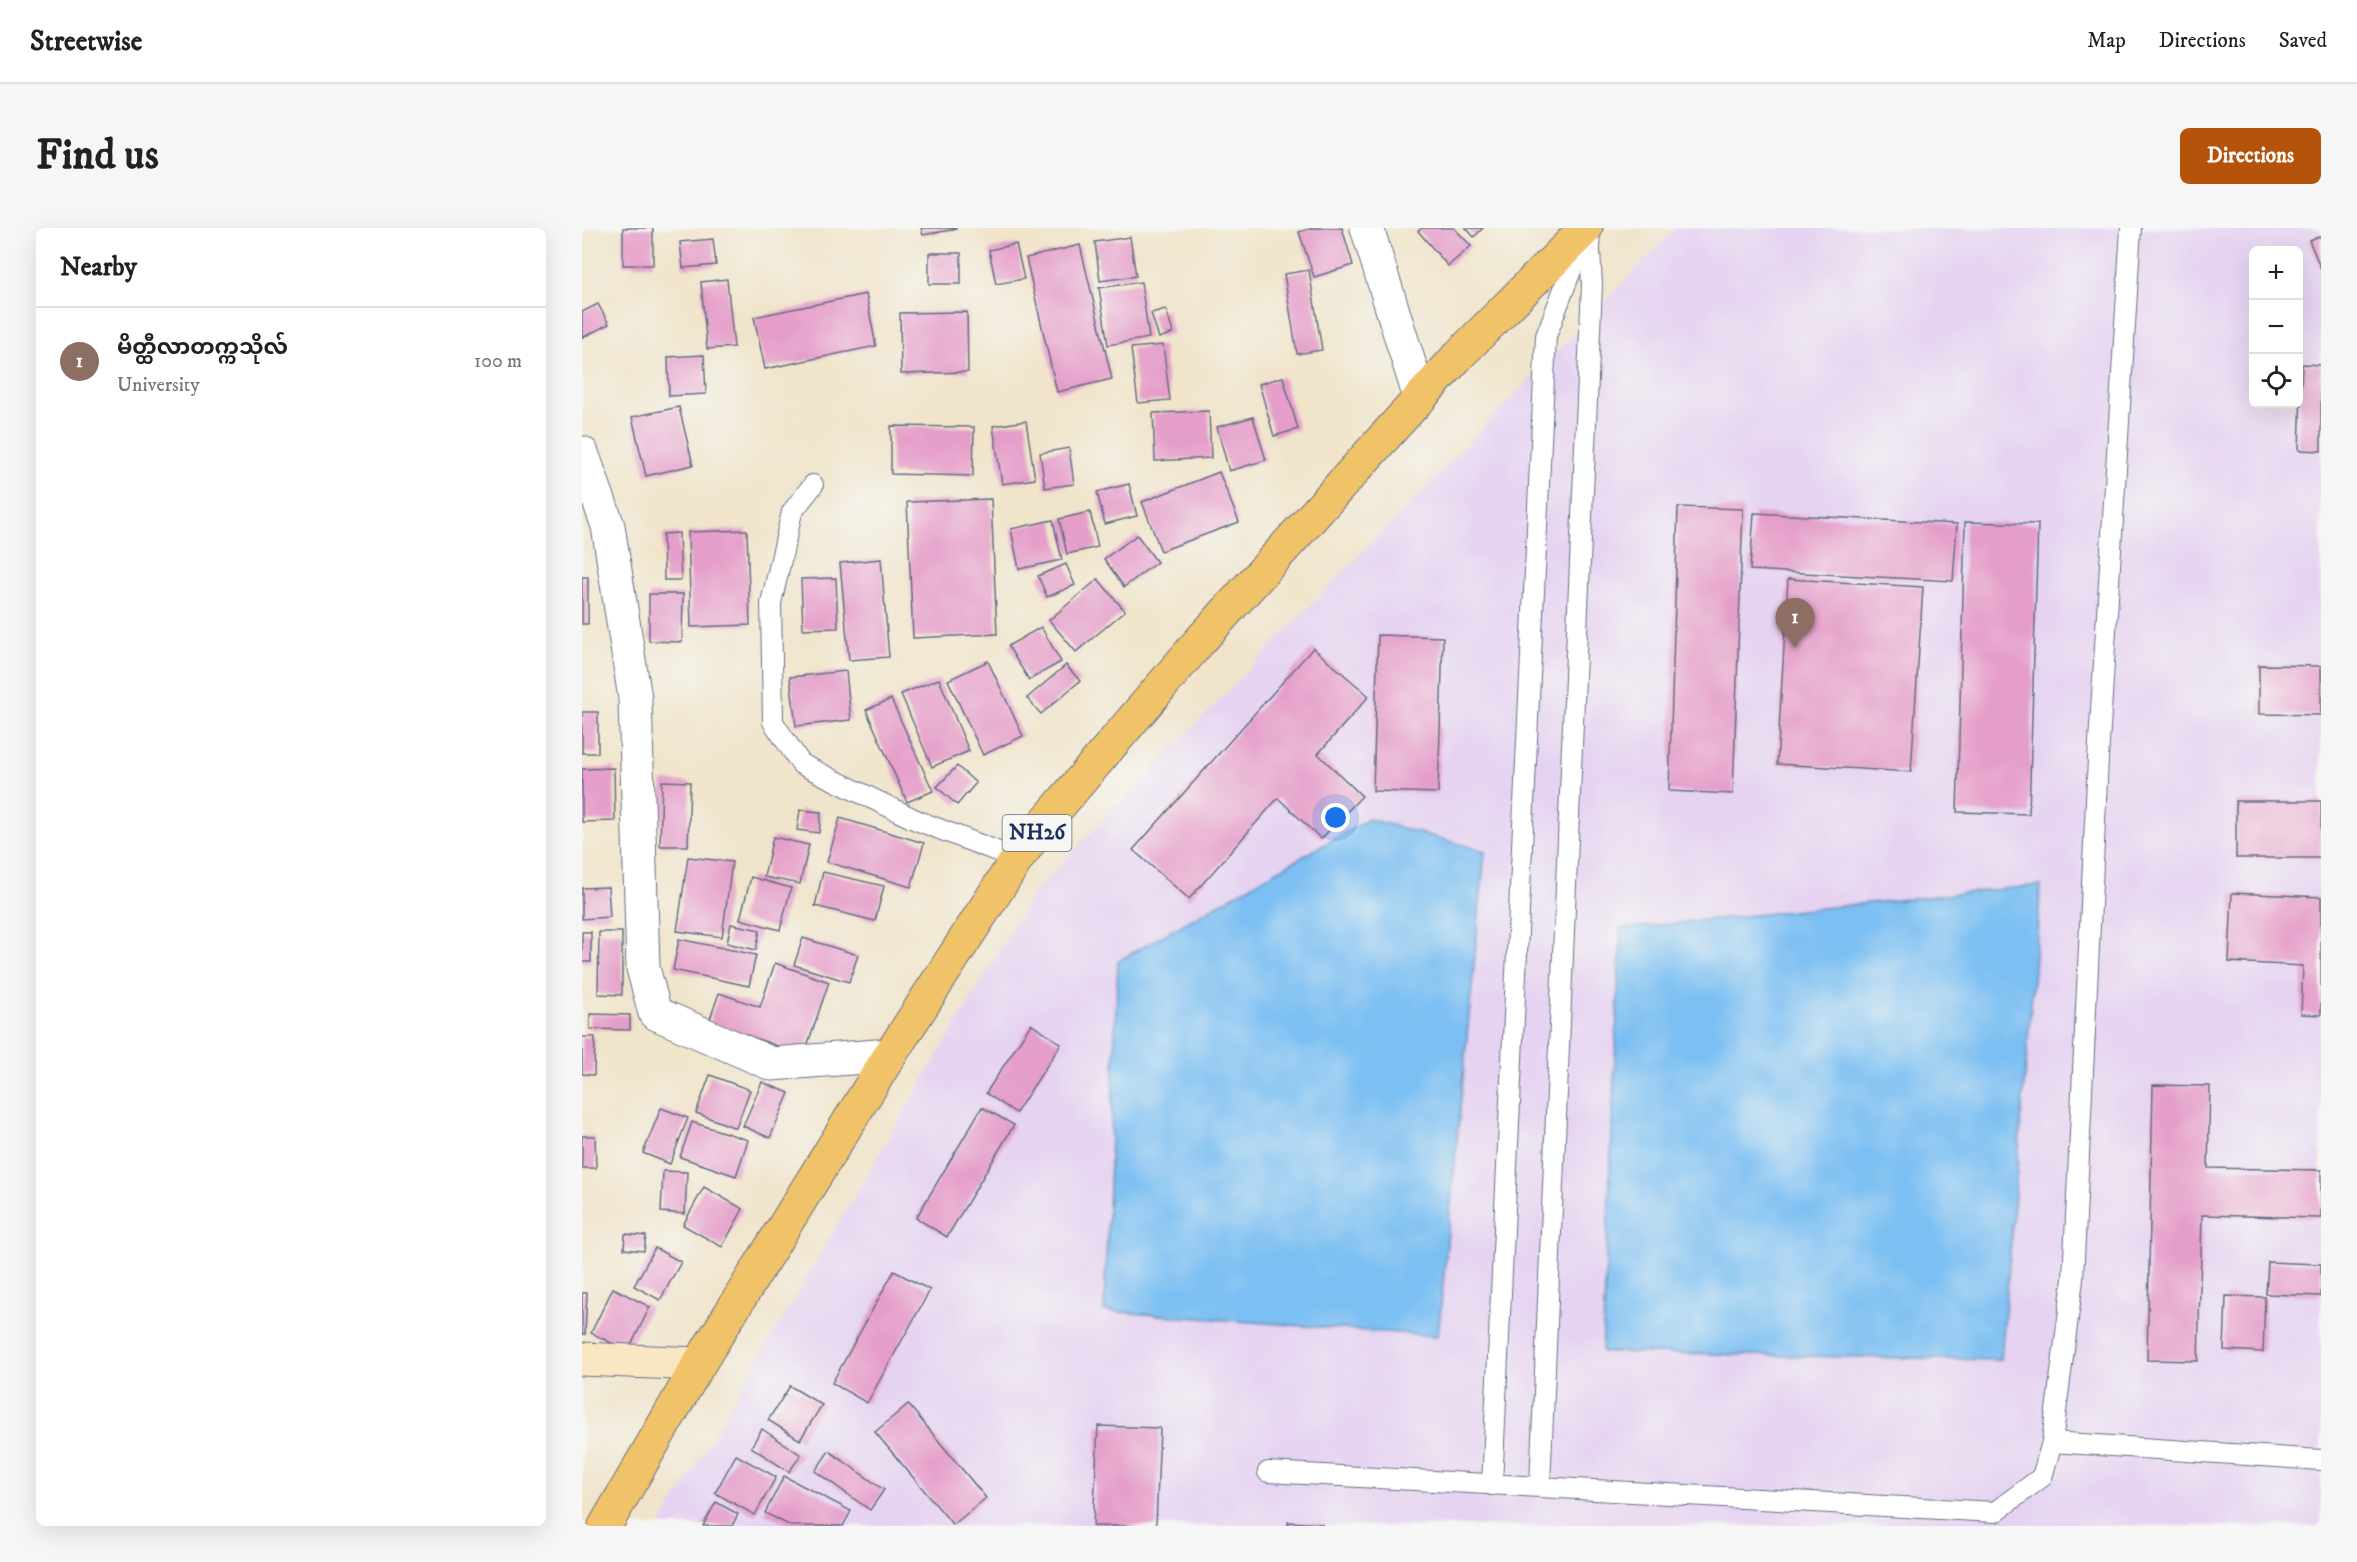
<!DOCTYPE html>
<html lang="en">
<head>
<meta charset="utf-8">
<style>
  body { margin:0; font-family:"IM FELL DW Pica","Noto Sans Myanmar",serif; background:#f6f6f6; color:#202124 }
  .controls { position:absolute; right:18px; top:18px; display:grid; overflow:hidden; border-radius:9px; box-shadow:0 6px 24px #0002 }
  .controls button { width:54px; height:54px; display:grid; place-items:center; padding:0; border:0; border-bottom:2px solid #e0e0e0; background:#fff; color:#202124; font:30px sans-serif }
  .you { position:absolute; left:754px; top:590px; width:21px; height:21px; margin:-15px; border:4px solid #fff; border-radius:50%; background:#1a73e8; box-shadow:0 0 0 9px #1a73e833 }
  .badge { display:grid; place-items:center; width:39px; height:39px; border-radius:50%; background:#b45309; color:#fff; font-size:20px; font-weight:700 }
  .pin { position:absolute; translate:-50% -50px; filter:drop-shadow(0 2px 3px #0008) }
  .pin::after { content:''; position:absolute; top:32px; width:21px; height:18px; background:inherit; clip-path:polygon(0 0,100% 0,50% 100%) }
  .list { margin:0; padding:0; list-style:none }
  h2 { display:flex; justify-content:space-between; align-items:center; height:78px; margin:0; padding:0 24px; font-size:26px }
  h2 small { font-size:20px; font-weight:400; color:#757577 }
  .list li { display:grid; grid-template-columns:39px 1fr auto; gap:18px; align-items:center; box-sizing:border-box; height:108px; padding:0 24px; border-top:2px solid #e0e0e0 }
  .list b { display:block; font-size:22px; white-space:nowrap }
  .list p { margin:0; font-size:20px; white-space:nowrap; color:#757577 }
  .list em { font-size:20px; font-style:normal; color:#757577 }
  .icon { flex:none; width:33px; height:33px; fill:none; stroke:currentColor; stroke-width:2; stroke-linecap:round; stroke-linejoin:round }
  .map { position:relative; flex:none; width:1739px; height:1298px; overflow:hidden; border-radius:9px }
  header { display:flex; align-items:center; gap:36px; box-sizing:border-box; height:84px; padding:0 30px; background:#fff; border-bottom:2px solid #e0e0e0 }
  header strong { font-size:28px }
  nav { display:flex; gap:33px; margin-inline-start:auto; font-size:21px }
  .intro { display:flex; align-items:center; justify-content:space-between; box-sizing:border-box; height:144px; padding:0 36px }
  h1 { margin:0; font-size:42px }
  .button { padding:15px 27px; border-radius:9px; background:#b45309; color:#fff; font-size:21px; font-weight:700 }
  main { display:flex; gap:36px; padding:0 36px }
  aside { flex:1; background:#fff; border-radius:9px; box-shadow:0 6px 24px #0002 }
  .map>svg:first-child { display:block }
</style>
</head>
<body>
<header>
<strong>Streetwise</strong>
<nav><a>Map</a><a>Directions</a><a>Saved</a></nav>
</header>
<div class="intro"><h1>Find us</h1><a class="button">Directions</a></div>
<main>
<aside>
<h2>Nearby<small></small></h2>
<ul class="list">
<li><span class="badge" style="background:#8d6e63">1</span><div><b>မိတ္ထီလာတက္ကသိုလ်</b><p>University</p></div><em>100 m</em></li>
</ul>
</aside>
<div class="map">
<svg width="1739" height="1298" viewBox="0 0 1739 1298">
  <rect width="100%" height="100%" fill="#f6f6f2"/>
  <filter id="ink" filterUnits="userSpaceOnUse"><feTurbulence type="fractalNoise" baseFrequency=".0167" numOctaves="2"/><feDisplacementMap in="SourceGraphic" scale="12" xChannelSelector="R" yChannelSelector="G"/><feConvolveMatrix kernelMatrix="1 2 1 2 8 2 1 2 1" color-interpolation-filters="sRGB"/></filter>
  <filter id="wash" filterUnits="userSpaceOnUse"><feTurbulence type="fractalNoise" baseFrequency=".008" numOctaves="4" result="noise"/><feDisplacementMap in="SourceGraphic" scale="24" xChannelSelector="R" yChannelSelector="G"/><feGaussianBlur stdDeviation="1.35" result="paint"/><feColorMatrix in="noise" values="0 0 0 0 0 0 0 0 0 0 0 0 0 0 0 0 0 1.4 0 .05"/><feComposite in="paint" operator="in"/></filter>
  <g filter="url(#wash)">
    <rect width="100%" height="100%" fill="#f0e4ca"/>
    <path fill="#e5d3f1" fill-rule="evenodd" d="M 1094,0 L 1739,0 L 1739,1298 L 78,1298 L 452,664 ZM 1672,22 L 1716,22 L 1716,176 L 1672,176 Z"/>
    <g fill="#7cbff2" stroke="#4c77a8" stroke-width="1.5">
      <polygon points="787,591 903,623 856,1108 522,1083 536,733"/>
      <polygon points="1459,657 1419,1132 1020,1124 1039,701"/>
    </g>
    <g id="blocks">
      <g fill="#e59ec9">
        <rect x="41" y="0" width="30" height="37"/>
        <polygon points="339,0 374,0 374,1 341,7"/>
        <polygon points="731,0 760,0 771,37 732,49 717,4"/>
        <polygon points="840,0 872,0 889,18 866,38 836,3"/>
        <polygon points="884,0 901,0 892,9"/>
        <polygon points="1739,8 1739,41 1727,12"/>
        <polygon points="548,9 554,48 518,53 513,14"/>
        <polygon points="131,11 134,37 101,40 98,14"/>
        <polygon points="434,16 442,51 414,56 407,22"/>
        <polygon points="498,17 530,151 475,164 444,30"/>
        <rect x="347" y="25" width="32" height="31"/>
        <polygon points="727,42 740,122 715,126 702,46"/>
        <polygon points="145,51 152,119 125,121 119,54"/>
        <polygon points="559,54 567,110 526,117 517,60"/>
        <polygon points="284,66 294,118 183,141 172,89"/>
        <polygon points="16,76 27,96 0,110 0,84"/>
        <polygon points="584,81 591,105 577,110 569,85"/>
        <polygon points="385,84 386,144 319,146 318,85"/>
        <polygon points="581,117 588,172 556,175 549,120"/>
        <polygon points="122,127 124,166 87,168 86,129"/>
        <polygon points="1720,136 1739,137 1739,223 1717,222"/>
        <polygon points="701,149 716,201 692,208 677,156"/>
        <polygon points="97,179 111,237 64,248 50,189"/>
        <polygon points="627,183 629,230 573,233 571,185"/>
        <polygon points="671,189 684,232 647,243 635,199"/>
        <polygon points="444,193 453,251 420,256 411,198"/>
        <polygon points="309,198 392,199 391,248 309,246"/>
        <polygon points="487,220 492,256 463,260 458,225"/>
        <polygon points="637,244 657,294 579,323 560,274"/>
        <polygon points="547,256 555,288 523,296 515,264"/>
        <polygon points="409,271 415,406 331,410 325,274"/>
        <polygon points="1096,279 1161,281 1151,566 1087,563"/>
        <polygon points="508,284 516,319 485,326 477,291"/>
        <polygon points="1172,285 1375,296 1371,353 1168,342"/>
        <polygon points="471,292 480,332 437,341 429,301"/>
        <polygon points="1383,294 1456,296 1447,586 1375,584"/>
        <polygon points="165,302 168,397 109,399 106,304"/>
        <polygon points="97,305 99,352 82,352 81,306"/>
        <polygon points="555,307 575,334 542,359 522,331"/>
        <polygon points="299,331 307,429 267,432 258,335"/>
        <polygon points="484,336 493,357 465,369 456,348"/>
        <rect x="0" y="349" width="6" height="47"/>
        <polygon points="254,350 256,400 221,401 219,351"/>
        <polygon points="516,351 543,383 494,424 467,392"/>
        <polygon points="1206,351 1341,359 1329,544 1195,536"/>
        <polygon points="67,366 101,366 100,414 67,413"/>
        <polygon points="459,399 479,434 447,452 426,418"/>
        <polygon points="796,407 861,409 856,565 791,563"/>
        <polygon points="731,420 787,468 736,526 780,568 739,611 696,570 607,671 551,622"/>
        <polygon points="406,433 441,508 401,527 366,452"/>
        <polygon points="484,437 498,453 459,486 445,470"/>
        <polygon points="1677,437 1739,438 1739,487 1677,486"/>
        <polygon points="264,443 269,492 214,498 208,449"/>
        <polygon points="357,451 387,523 350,539 319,466"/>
        <polygon points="309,471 351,563 325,574 284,482"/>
        <rect x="0" y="484" width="16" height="41"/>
        <polygon points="375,538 394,555 375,577 355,559"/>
        <polygon points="32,540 33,593 0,594 0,541"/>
        <polygon points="80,553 108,554 106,618 78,618"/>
        <rect x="1654" y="573" width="85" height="57"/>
        <polygon points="218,582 239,584 237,605 215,602"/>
        <polygon points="258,590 342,615 329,659 245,634"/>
        <polygon points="191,609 227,617 218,656 182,649"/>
        <polygon points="106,629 150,634 140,709 95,703"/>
        <polygon points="241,644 302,658 293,693 233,678"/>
        <polygon points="169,649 209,660 198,702 158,691"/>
        <polygon points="26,659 28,689 0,691 0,660"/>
        <polygon points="1650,665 1739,669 1739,787 1719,786 1721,738 1647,734"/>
        <polygon points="149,696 178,702 174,722 145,715"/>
        <rect x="0" y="704" width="9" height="30"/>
        <polygon points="17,704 40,704 40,767 16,766"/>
        <polygon points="221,710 276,727 267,754 212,737"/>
        <polygon points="97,711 174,727 167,758 91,742"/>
        <polygon points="193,735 247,754 222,827 127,794 137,765 178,779"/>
        <polygon points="8,786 48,787 48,802 8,801"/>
        <polygon points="449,796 479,816 434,885 404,865"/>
        <polygon points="0,809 13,809 12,847 0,846"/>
        <polygon points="128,847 168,862 154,900 114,885"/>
        <polygon points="180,854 207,865 188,910 161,898"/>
        <polygon points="1571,857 1628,858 1626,940 1739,942 1739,990 1620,987 1616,1133 1565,1132"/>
        <polygon points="400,879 432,897 365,1009 334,990"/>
        <polygon points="79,880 106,890 88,936 61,925"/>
        <polygon points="110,894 166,912 154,948 98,929"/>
        <polygon points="0,908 13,908 14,940 0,940"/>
        <polygon points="81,943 105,944 103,986 79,984"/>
        <polygon points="122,959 161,981 140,1019 101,997"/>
        <polygon points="43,1006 64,1008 62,1023 42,1021"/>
        <polygon points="73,1020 99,1034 78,1072 52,1058"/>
        <polygon points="1686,1034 1739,1036 1739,1068 1684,1066"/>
        <polygon points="312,1043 348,1062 285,1175 250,1155"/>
        <polygon points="31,1060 68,1079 46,1123 9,1105"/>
        <polygon points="0,1065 5,1065 3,1106 0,1106"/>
        <polygon points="1644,1068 1683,1069 1681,1124 1642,1122"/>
        <polygon points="208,1158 240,1177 218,1212 186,1192"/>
        <polygon points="326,1176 404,1270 371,1297 293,1204"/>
        <polygon points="516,1198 578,1200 574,1298 511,1298"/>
        <polygon points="180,1201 219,1227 207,1244 169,1219"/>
        <polygon points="247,1223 302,1262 288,1282 233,1243"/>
        <polygon points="154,1227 194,1249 173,1287 133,1265"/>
        <polygon points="202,1248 269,1283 261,1298 209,1298 183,1285"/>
        <polygon points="134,1274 156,1286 150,1298 121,1298"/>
        <polygon points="706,1294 740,1296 740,1298 706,1298"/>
      </g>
    </g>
  </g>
  <g filter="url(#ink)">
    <use href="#blocks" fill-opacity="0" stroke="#666e84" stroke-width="1.5"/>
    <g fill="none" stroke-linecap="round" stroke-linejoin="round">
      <defs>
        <g id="lane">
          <polyline points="231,257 210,284 189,375 191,494 219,536 334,592 435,631"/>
          <polyline points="1470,1214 1491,1051 1516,531 1549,0"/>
          <polyline points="686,1244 1413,1284 1460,1249 1470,1214 1739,1232"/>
          <polyline points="910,1257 964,108 1001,11"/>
          <polyline points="958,1257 1010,57 1007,4"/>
        </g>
        <g id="street">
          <polyline points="785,0 838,170"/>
          <polyline points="0,225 26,298 53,470 61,740 73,785 190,836 308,827"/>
        </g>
        <polyline id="secondary" points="0,1131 117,1136"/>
        <polyline id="highway" points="23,1298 117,1136 308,827 435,631 459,599 617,414 796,216 878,126 1004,0"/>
      </defs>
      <use href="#lane" stroke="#666e84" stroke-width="22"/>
      <use href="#street" stroke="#666e84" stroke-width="35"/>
      <use href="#secondary" stroke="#666e84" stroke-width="35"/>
      <use href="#highway" stroke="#666e84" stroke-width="35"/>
      <use href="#lane" stroke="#fff" stroke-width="20"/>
      <use href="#street" stroke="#fff" stroke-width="33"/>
      <use href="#secondary" stroke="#f9e7c3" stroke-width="33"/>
      <use href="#highway" stroke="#f1c369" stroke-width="33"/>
    </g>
  </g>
  <g text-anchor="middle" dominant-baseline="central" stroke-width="4.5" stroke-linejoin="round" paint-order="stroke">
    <rect fill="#f6f6f2" stroke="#5d6b8a" stroke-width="1.5" x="420.5" y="587" width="69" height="36" rx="4.5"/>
    <g font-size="21" font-weight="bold" fill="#1b2f5e">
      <text x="455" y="605">NH26</text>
    </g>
  </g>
</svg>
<div class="controls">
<button>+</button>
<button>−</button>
<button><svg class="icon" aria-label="locate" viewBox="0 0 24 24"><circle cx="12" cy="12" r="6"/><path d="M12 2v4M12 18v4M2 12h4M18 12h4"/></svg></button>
</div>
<div class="you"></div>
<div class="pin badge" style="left:1213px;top:420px;background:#8d6e63">1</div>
</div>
</main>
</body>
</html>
